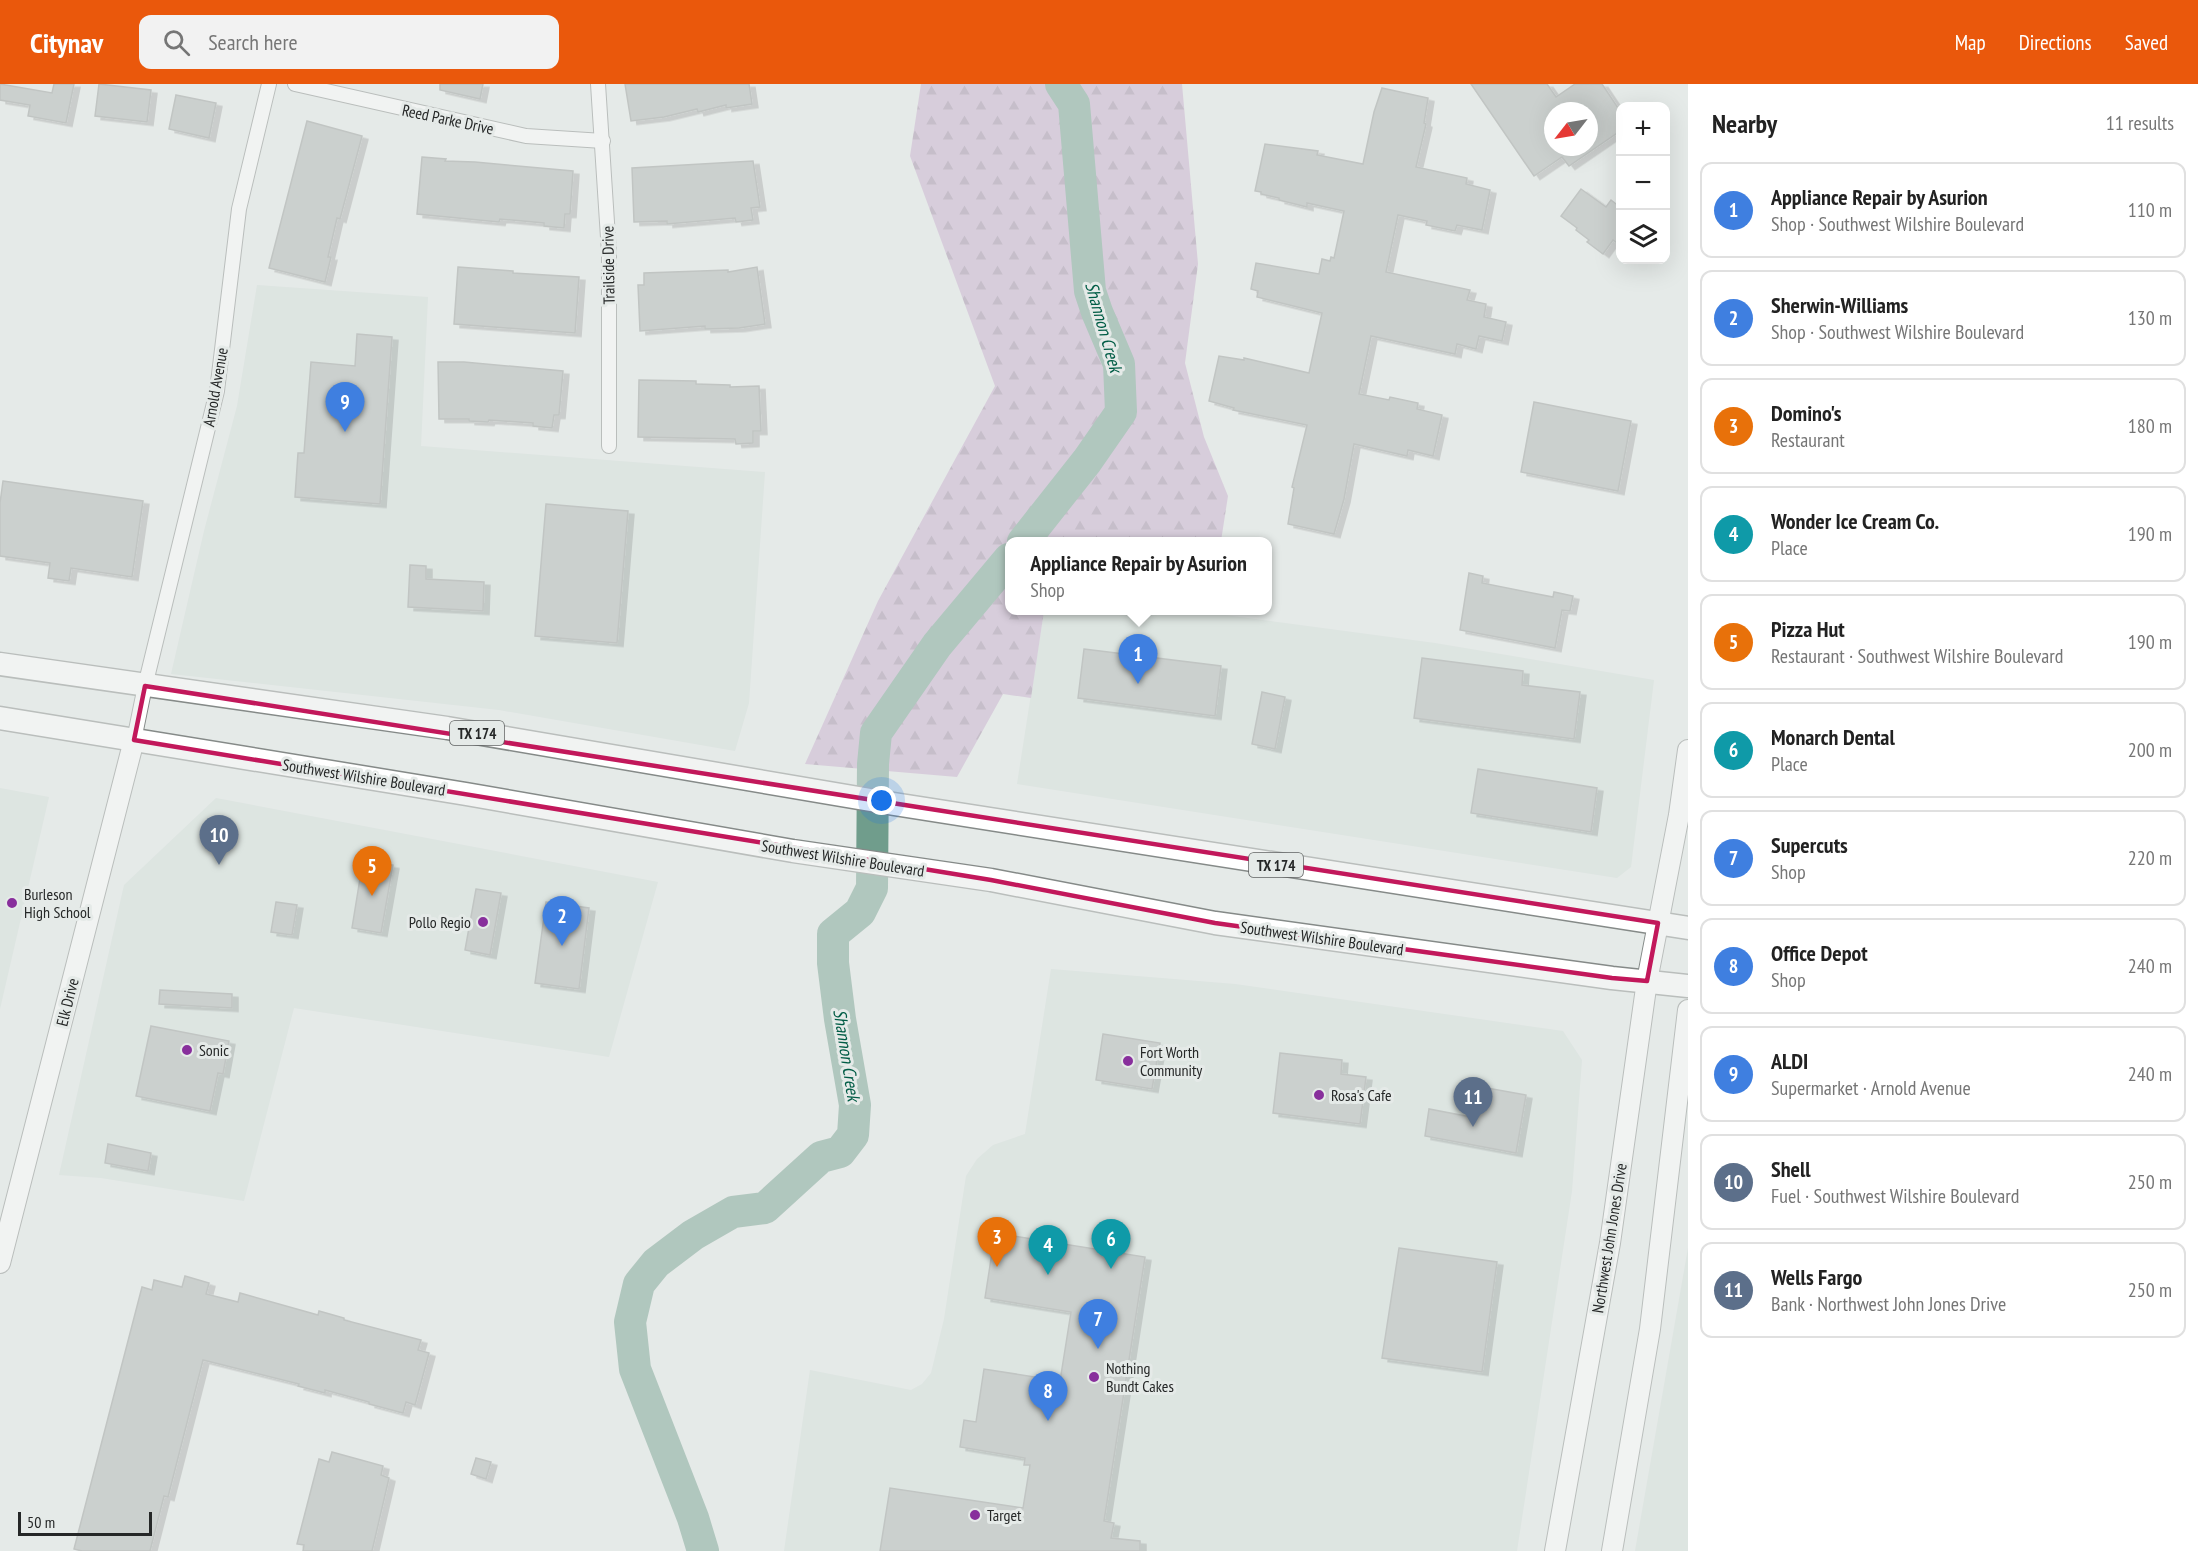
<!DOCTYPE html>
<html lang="en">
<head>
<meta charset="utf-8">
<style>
  body { margin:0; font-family:"PT Sans Narrow",sans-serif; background:#f2f2f2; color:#222 }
  .controls { position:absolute; right:18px; top:18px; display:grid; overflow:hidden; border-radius:12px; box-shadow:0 6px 24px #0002 }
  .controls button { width:54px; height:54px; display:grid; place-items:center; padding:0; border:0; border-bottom:2px solid #e0e0e0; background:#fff; color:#222; font:30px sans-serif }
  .compass { position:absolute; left:1544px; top:18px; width:54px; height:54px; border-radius:50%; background:#fff; box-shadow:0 6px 24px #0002; rotate:239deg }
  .scale { position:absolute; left:18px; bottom:15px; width:134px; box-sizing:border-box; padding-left:6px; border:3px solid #252727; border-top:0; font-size:16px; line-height:21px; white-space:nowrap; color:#252727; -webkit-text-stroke:4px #e5eae8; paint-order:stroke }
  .you { position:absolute; left:882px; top:717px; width:21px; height:21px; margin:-15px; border:4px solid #fff; border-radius:50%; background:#1a73e8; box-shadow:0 0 0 9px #1a73e833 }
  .badge { display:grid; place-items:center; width:39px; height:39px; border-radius:50%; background:#ea580c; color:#fff; font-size:20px; font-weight:700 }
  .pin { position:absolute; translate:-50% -50px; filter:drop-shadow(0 2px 3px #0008) }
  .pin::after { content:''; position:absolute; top:32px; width:21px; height:18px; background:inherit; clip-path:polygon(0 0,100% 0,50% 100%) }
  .popup { position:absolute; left:1005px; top:453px; width:267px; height:78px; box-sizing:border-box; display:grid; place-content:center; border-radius:12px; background:#fff; filter:drop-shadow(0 2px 4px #0005); font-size:20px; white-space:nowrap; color:#767676 }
  .popup b { font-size:22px; color:#222 }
  .popup::after { content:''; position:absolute; left:50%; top:100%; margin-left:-12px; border:12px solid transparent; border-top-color:#fff }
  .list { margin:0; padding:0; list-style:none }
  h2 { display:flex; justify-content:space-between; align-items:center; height:78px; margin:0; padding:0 24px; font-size:26px }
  h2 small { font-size:20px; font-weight:400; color:#767676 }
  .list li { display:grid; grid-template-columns:39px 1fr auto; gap:18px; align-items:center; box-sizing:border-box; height:96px; margin:0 12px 12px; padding:0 12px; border:2px solid #e0e0e0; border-radius:12px }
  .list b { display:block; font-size:22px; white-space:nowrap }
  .list p { margin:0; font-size:20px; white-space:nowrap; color:#767676 }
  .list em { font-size:20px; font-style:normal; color:#767676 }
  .icon { flex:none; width:33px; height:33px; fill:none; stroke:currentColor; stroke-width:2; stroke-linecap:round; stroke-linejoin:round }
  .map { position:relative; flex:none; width:1688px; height:1467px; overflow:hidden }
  header { display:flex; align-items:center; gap:36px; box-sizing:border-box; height:84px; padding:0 30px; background:#ea580c; color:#fff }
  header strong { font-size:28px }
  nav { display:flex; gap:33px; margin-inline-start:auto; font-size:21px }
  .search { width:420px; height:54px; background:#f2f2f2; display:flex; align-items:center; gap:15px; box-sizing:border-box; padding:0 21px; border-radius:12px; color:#767676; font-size:22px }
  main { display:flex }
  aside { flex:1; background:#fff }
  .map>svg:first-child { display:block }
</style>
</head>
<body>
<header>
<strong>Citynav</strong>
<div class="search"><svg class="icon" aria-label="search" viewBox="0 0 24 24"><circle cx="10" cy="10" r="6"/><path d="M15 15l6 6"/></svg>Search here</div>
<nav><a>Map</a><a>Directions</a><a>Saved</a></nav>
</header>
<main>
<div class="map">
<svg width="1688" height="1467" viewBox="0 0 1688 1467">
  <defs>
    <pattern id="forest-firs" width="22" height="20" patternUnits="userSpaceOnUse" patternTransform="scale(1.5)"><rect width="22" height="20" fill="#c6abcd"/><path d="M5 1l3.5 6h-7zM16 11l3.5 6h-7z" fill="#a18ba6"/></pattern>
    <filter id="shadow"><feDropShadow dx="6" dy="3.5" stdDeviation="0" flood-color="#0004"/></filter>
  </defs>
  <rect width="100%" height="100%" fill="#e5eae8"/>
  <g fill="#d2dfda">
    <polygon points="257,201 428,213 421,362 765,388 749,619 735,667 499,626 171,590 204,447 237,322"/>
    <polygon points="1044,527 1196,527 1435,559 1654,596 1631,783 1617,794 1017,700"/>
    <polygon points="0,704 49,713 0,925"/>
    <polygon points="216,714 658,798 609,973 294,924 244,1117 101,1094 59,1091 124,801"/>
    <polygon points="1051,885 1235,900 1563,947 1582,976 1572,1107 1517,1467 784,1467 810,1286 911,1306 922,1300 931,1289 944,1235 966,1092 977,1075 993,1061 1025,1050"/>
    <polygon points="1688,1164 1688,1467 1635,1467"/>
  </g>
  <polygon fill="url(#forest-firs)" points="921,0 1182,0 1198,180 1185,279 1204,353 1228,412 1221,457 1009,458 1009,526 1044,527 1031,614 1003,610 957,693 805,680 878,517 995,302 910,72"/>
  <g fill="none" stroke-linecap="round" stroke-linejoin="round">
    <g stroke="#709d8c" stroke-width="32">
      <polyline points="1023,458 1087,377 1121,328 1119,280 1097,228 1090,207 1074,20 1061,0"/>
      <polyline points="703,1467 693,1434 635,1285 630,1238 639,1200 656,1179 693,1151 733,1128 765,1124 821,1073 840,1068 853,1051 855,1021 840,935 833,879 833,850 860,828 872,804 873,680 876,649 937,561 1009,475"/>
    </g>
  </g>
  <g fill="#acb1af" stroke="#959a98" stroke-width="1.5" fill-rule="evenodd" filter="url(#shadow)">
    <polygon points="0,0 52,9 54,0 74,0 66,39 28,32 30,21 0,16"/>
    <polygon points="99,0 151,6 147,38 95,32"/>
    <polygon points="440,0 483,0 480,15 440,6"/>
    <polygon points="625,0 749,0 752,20 726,24 726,21 698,28 697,25 664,33 631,37"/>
    <path d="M 1471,0 L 1547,0 L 1556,13 L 1575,0 L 1602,0 L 1620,27 L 1620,47 L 1569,82 L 1562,73 L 1534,92 ZM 1553,27 L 1589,27 L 1589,63 L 1553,63 Z"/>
    <polygon points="1382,4 1428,14 1424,39 1426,40 1416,83 1467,94 1466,100 1490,106 1482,146 1457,141 1455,147 1426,141 1427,137 1398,131 1386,188 1470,206 1467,216 1486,220 1484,233 1506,238 1502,257 1479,252 1476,265 1457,260 1455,270 1371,252 1359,310 1389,316 1390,313 1418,319 1417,325 1442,331 1433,372 1408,366 1407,372 1354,360 1344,415 1334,450 1288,440 1294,404 1292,403 1307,341 1233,326 1234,324 1209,317 1219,272 1244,276 1244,274 1309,289 1322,229 1257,213 1258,207 1251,205 1256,179 1319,190 1322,175 1330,177 1331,173 1334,174 1344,127 1307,119 1307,123 1279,116 1279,114 1261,110 1261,108 1255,107 1265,60 1318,67 1317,71 1363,80 1374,28"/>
    <polygon points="176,11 216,19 209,54 169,45"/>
    <polygon points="307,37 362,52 340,135 337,134 328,173 331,173 325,198 269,184"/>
    <polygon points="422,73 446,75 445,77 475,78 573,87 570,130 565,130 564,144 544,142 544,139 500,135 499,138 417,130"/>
    <polygon points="753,77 760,123 751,124 753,136 736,138 735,134 667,140 667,137 634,138 632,84"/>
    <polygon points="1581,105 1606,123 1611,116 1620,123 1620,161 1613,156 1603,170 1587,158 1589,156 1576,146 1577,144 1561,132"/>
    <polygon points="458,183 513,187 513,189 579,193 575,249 454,240"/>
    <polygon points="757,183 765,240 739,244 705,245 705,242 640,247 638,201 644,201 644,189 728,186 728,188"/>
    <polygon points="357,250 392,253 380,420 295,413 298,369 304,369 311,278 355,282"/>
    <polygon points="438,278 464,278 563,287 559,331 554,331 552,344 533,342 533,339 489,336 488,338 469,337 469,335 439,335"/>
    <polygon points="639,296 696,297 696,300 730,301 730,303 759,302 761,347 753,347 753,359 736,360 735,355 638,353"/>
    <polygon points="1534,318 1631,337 1618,407 1521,388"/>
    <polygon points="3,397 143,417 132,493 71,484 69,497 48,494 50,479 0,472 0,419"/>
    <polygon points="546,420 628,427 617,559 535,552"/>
    <polygon points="410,481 426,482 426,495 484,498 483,527 408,523"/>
    <polygon points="1469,489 1483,492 1482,499 1553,513 1554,508 1573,512 1570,527 1562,526 1555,564 1460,546"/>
    <polygon points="1084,565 1221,582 1215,632 1078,614"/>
    <polygon points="1422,574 1523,587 1522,601 1580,608 1574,655 1414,634"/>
    <polygon points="1262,608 1285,613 1275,665 1252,660"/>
    <polygon points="1478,685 1597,704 1591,748 1471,729"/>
    <polygon points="363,776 393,781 381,849 352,844"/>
    <polygon points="476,805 501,809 490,871 465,866"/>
    <polygon points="276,818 297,821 292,851 271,848"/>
    <polygon points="546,818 589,824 579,905 535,899"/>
    <polygon points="160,906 232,910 232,924 159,920"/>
    <polygon points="151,942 229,957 223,990 218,989 210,1027 136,1012"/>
    <polygon points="1103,950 1160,959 1152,1005 1096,996"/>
    <polygon points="1280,969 1342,976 1341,990 1366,993 1360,1040 1273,1029"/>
    <polygon points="1476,1002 1526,1011 1516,1069 1425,1052 1429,1025 1471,1033"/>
    <polygon points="108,1060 151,1069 148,1087 105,1079"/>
    <polygon points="995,1149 1145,1173 1104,1437 1114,1439 1111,1454 1140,1457 1140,1467 880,1467 890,1404 1023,1424 1030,1381 1024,1381 1025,1374 960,1363 964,1336 976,1338 984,1285 1060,1297 1071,1228 985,1214"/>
    <polygon points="1399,1164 1497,1178 1482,1288 1382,1274"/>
    <polygon points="185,1192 209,1199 206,1210 238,1218 240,1209 318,1231 319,1227 344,1234 344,1236 421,1256 418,1266 429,1269 415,1321 406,1318 403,1329 369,1320 369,1318 325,1306 325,1309 298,1302 299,1300 203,1276 168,1413 164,1412 150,1467 82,1467 74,1465 142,1203 152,1206 154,1196 182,1203"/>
    <polygon points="332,1368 383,1382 381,1391 389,1394 372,1467 303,1467 304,1461 297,1460 319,1375 329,1378"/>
    <polygon points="476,1374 491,1378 486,1395 471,1390"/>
  </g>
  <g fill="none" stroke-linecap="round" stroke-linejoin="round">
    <defs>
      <g id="street">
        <polyline points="295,0 526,52 603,57"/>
        <polyline points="598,0 609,169 609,362"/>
        <polyline points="134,656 145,602 217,307 239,125 269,0"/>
      </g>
      <g id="secondary">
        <polyline points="0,1179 134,656"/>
        <polyline points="1555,1467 1610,1159 1647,897 1679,731 1688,666"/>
        <polyline points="1612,1467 1650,1245 1688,926"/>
      </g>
      <g id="primary">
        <polyline points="0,580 447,644 894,720 1688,844"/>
        <polyline points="0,634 466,710 793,767 991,796 1215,839 1612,894 1688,902"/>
      </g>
    </defs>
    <use href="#street" stroke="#858a88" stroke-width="16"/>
    <use href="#secondary" stroke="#858a88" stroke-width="22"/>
    <use href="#primary" stroke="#858a88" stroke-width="25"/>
    <use href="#street" stroke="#fff" stroke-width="14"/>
    <use href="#secondary" stroke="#fff" stroke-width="20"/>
    <use href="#primary" stroke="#fff" stroke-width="22"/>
  </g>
  <path d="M0 0H1688V1467H0ZM 145,602 L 1658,839 L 1647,897 L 1612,894 L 1215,839 L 991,796 L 134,656 Z" fill="#e5eae8" fill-opacity=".55" fill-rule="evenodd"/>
  <path fill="none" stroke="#c2185b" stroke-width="4.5" stroke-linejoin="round" d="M 145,602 L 1658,839 L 1647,897 L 1612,894 L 1215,839 L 991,796 L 134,656 Z"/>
  <g fill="#882f9c" stroke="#e5eae8" stroke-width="2">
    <circle cx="12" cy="819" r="6"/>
    <circle cx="483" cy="838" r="6"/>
    <circle cx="187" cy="966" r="6"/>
    <circle cx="1128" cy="977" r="6"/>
    <circle cx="1319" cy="1011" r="6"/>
    <circle cx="1094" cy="1293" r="6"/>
    <circle cx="975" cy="1431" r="6"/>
  </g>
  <g text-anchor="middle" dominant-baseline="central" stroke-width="6" stroke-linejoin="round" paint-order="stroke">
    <g fill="#e5eae8" stroke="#5f6261" stroke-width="1.5">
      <rect x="450" y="637" width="54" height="24" rx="4.5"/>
      <rect x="1249" y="769" width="54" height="24" rx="4.5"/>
    </g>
    <g font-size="15" font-weight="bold" fill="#252727">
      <text x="477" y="649">TX 174</text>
      <text x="1276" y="781">TX 174</text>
    </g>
    <g font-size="16" fill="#252727" stroke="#e5eae8">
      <text transform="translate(448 35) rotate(12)">Reed Parke Drive</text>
      <text transform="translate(608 181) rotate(-91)">Trailside Drive</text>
      <text transform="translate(215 303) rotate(-80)">Arnold Avenue</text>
      <text transform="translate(364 693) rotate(9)">Southwest Wilshire Boulevard</text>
      <text transform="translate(843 774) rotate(9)">Southwest Wilshire Boulevard</text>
      <text transform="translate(1322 854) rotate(8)">Southwest Wilshire Boulevard</text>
      <text transform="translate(67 918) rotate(-76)">Elk Drive</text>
      <text transform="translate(1609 1154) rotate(-81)">Northwest John Jones Drive</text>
    </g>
    <g font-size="16" fill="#252727" stroke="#e5eae8" text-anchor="start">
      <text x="24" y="810">Burleson<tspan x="24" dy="18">High School</tspan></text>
      <text x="471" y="838" text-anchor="end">Pollo Regio</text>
      <text x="199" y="966">Sonic</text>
      <text x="1140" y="968">Fort Worth<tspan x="1140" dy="18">Community</tspan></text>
      <text x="1331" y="1011">Rosa's Cafe</text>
      <text x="1106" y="1284">Nothing<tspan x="1106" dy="18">Bundt Cakes</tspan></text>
      <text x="987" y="1431">Target</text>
    </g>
    <g font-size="18" font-style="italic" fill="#005c45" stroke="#e5eae8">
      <text transform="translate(1104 243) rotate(74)">Shannon Creek</text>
      <text transform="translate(847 971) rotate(81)">Shannon Creek</text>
    </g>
  </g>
</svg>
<div class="controls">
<button>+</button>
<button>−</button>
<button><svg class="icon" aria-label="layers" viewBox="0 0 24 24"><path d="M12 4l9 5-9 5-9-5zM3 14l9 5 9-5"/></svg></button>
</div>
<svg class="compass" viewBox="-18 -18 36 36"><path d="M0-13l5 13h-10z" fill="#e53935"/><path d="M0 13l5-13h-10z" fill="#767676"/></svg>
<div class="scale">50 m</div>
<div class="you"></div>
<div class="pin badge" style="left:1138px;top:600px;background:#3f7fe0">1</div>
<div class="popup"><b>Appliance Repair by Asurion</b>Shop</div>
<div class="pin badge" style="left:562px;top:862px;background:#3f7fe0">2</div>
<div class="pin badge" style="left:997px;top:1183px;background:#e8710a">3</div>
<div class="pin badge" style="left:1048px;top:1191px;background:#0f9aa8">4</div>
<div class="pin badge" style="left:372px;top:812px;background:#e8710a">5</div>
<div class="pin badge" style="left:1111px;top:1185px;background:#0f9aa8">6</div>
<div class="pin badge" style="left:1098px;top:1265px;background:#3f7fe0">7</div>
<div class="pin badge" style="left:1048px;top:1337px;background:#3f7fe0">8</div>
<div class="pin badge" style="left:345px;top:348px;background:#3f7fe0">9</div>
<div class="pin badge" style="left:219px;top:781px;background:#5c6f8a">10</div>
<div class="pin badge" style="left:1473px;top:1043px;background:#5c6f8a">11</div>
</div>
<aside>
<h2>Nearby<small>11 results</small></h2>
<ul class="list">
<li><span class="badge" style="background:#3f7fe0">1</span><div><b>Appliance Repair by Asurion</b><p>Shop · Southwest Wilshire Boulevard</p></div><em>110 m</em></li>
<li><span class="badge" style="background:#3f7fe0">2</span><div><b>Sherwin-Williams</b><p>Shop · Southwest Wilshire Boulevard</p></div><em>130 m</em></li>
<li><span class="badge" style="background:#e8710a">3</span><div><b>Domino's</b><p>Restaurant</p></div><em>180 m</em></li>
<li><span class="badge" style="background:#0f9aa8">4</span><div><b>Wonder Ice Cream Co.</b><p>Place</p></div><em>190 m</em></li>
<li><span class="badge" style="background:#e8710a">5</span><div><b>Pizza Hut</b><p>Restaurant · Southwest Wilshire Boulevard</p></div><em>190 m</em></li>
<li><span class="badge" style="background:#0f9aa8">6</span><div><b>Monarch Dental</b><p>Place</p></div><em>200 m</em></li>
<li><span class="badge" style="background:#3f7fe0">7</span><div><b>Supercuts</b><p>Shop</p></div><em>220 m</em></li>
<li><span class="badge" style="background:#3f7fe0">8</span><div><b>Office Depot</b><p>Shop</p></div><em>240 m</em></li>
<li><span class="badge" style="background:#3f7fe0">9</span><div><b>ALDI</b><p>Supermarket · Arnold Avenue</p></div><em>240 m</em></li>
<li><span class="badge" style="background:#5c6f8a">10</span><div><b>Shell</b><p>Fuel · Southwest Wilshire Boulevard</p></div><em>250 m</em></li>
<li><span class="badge" style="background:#5c6f8a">11</span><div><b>Wells Fargo</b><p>Bank · Northwest John Jones Drive</p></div><em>250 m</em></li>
</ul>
</aside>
</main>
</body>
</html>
